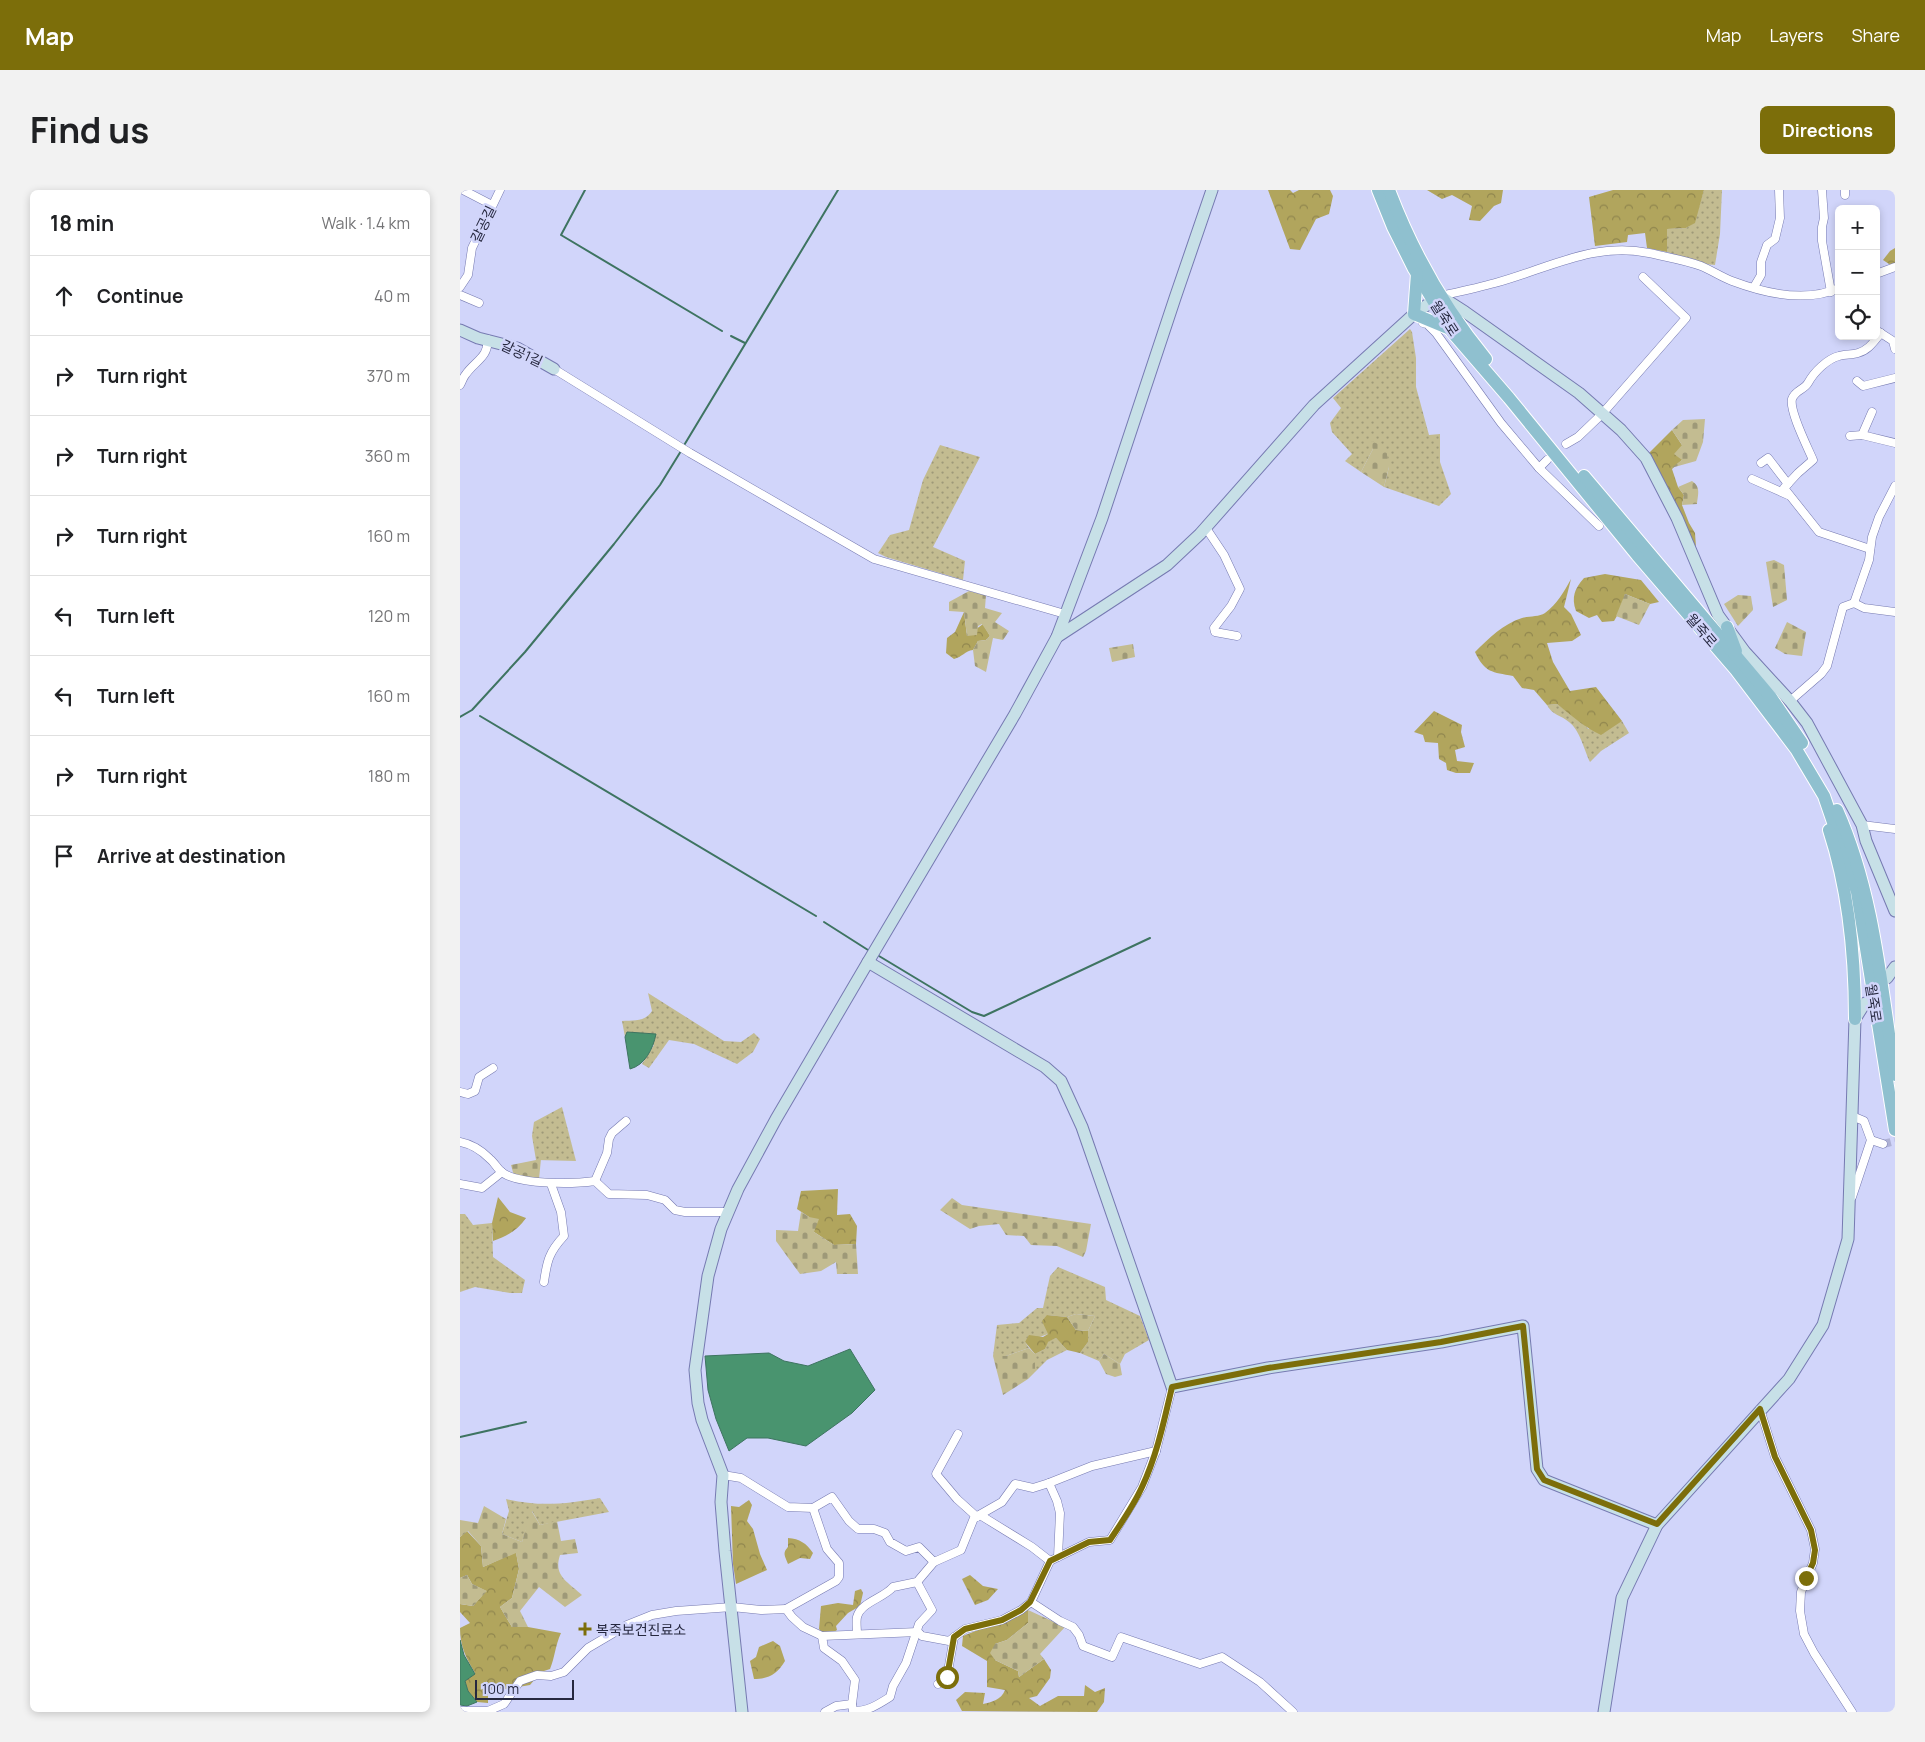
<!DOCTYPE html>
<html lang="en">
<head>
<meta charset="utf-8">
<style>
  body { margin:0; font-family:Manrope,"Noto Sans KR",sans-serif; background:#f2f2f2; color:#202124 }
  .controls { position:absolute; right:15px; top:15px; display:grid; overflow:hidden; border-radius:8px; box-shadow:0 2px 8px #0003 }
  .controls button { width:45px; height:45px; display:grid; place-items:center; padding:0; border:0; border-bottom:1px solid #e0e0e0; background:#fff; color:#202124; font:25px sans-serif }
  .scale { position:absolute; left:15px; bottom:12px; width:99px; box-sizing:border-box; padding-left:5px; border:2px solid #26283f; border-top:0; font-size:14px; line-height:18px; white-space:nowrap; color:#26283f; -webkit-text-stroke:4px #d1d5fa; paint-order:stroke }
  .stop { position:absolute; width:15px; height:15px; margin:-11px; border:4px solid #7c6e0a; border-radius:50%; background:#fff }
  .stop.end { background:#7c6e0a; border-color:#fff; box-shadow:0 1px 5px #0008 }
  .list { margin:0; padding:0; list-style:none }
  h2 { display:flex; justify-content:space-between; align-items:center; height:65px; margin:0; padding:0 20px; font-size:21px }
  h2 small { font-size:16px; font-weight:400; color:#757577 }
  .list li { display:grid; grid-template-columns:32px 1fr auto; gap:15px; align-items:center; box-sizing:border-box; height:80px; padding:0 20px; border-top:1px solid #e0e0e0 }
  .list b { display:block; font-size:19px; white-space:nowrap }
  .list em { font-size:16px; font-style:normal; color:#757577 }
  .icon { flex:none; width:28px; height:28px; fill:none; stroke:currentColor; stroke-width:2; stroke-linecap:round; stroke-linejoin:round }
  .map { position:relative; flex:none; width:1435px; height:1522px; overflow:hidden; border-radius:8px }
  header { display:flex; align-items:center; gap:30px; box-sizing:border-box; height:70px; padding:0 25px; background:#7c6e0a; color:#fff }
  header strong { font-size:24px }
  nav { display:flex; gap:28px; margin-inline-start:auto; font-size:18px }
  .intro { display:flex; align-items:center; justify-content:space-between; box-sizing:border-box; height:120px; padding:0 30px }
  h1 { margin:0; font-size:35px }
  .button { padding:12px 22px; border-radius:8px; background:#7c6e0a; color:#fff; font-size:18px; font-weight:700 }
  main { display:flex; gap:30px; padding:0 30px }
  aside { flex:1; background:#fff; border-radius:8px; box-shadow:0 2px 8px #0003 }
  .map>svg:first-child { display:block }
</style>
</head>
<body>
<header>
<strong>Map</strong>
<nav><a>Map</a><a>Layers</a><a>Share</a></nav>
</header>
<div class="intro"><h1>Find us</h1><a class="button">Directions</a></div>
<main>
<aside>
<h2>18 min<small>Walk · 1.4 km</small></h2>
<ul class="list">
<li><svg class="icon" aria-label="ahead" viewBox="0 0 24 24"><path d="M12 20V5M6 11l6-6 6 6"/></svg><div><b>Continue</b></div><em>40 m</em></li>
<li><svg class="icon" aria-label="right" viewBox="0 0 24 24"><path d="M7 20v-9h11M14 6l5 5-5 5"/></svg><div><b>Turn right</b></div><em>370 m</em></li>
<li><svg class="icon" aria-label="right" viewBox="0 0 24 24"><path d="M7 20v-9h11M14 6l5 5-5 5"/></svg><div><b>Turn right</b></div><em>360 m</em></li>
<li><svg class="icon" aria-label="right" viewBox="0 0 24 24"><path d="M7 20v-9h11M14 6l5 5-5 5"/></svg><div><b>Turn right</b></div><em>160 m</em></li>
<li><svg class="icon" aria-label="left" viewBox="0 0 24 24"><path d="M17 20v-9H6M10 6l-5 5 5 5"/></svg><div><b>Turn left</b></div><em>120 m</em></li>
<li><svg class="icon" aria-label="left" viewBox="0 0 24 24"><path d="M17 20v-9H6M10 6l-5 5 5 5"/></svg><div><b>Turn left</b></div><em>160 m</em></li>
<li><svg class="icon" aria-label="right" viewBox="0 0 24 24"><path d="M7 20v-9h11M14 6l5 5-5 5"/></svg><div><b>Turn right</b></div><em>180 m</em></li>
<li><svg class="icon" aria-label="arrive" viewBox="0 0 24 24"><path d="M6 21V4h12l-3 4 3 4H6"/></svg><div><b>Arrive at destination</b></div></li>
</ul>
</aside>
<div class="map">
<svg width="1435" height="1522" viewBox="0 0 1435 1522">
  <defs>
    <pattern id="grass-dots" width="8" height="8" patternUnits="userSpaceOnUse" patternTransform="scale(1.25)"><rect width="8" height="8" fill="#c3bc91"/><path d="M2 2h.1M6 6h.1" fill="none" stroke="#9e9978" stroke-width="1.8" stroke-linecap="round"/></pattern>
    <pattern id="forest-crowns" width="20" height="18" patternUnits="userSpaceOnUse" patternTransform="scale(1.25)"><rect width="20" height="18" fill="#b1a55d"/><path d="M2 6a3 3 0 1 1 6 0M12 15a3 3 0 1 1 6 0" fill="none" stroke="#90864e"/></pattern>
    <pattern id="cemetery-stones" width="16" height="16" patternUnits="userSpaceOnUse" patternTransform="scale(1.25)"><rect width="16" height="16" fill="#c3bc91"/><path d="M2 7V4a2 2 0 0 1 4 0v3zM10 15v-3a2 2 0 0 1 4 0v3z" fill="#9e9978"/></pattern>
  </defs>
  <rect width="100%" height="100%" fill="#d1d5fa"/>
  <g fill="url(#grass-dots)">
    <polygon points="1244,0 1262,0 1260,44 1255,75 1244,74 1207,62 1207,39 1226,38 1234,33"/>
    <polygon points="950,139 952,142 956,168 956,197 969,245 980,244 980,272 991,304 979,316 924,297 929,277 913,259 901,282 885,271 892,264 872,242 870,233 881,218 873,208"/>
    <polygon points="480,255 520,267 473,357 505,371 503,390 426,367 418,363 430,345 449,340 463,290"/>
    <path d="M 1097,514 L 1124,534 L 1128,539 L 1162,531 L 1169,543 L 1141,561 L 1130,572 C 1124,560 1120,540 1109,532 C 1101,525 1092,525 1087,515 Z"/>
    <path d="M 188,803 L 264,851 L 281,852 L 294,843 L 300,849 L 293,862 L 277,874 L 234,854 L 209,850 L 189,878 L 182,874 L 194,855 L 168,842 L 165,847 L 162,831 C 174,830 185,832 192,821 Z"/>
    <polygon points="102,917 116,971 76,970 72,946 74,932"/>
    <polygon points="0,1024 5,1024 13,1035 32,1033 33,1067 65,1090 62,1103 50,1103 15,1097 0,1102"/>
    <polygon points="598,1077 645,1097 646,1110 680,1126 689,1150 665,1164 660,1174 644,1164 639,1171 620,1163 628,1152 628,1141 635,1126 616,1124 607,1127 587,1125 588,1144 565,1152 569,1158 546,1166 533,1166 537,1135 559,1133 577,1118 583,1118 590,1086"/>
    <polygon points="596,1148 607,1160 587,1170 575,1182 575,1164 585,1159 587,1152"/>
    <path d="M 140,1308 L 149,1322 L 80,1335 L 72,1321 L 62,1352 L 42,1344 L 49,1321 L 46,1309 C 80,1317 106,1314 140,1308 Z"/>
  </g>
  <g fill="url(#forest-crowns)">
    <polygon points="808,0 830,0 833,3 839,0 870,0 873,6 869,24 856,29 840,60 830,59"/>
    <polygon points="967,0 1043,0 1041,13 1034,16 1020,31 1009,30 1012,16 992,5 982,9"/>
    <polygon points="1153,0 1244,0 1235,33 1226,38 1207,39 1207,62 1187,58 1185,43 1168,45 1167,52 1135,56 1129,7"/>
    <polygon points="1435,58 1435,78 1423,70 1430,61"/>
    <polygon points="1212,240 1222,255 1222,270 1212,279 1218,297 1224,305 1222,315 1229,333 1235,343 1236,357 1208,306 1189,263"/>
    <path d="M 1145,384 L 1181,390 L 1199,412 L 1190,414 L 1165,404 L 1161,419 L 1154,431 L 1142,432 L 1137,425 L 1129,428 L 1116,421 C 1111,407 1115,398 1124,388 Z"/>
    <path d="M 1111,389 L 1104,417 L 1111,424 L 1121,445 L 1112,451 L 1087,453 L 1093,472 L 1110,501 L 1136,497 L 1162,531 L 1141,545 C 1125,538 1111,525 1097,514 L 1087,515 L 1074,500 L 1062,498 L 1053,486 C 1032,482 1025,483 1015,462 C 1029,448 1043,434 1062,428 C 1069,426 1079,427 1085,423 C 1097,414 1104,402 1111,389 Z"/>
    <path d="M 504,422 L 507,446 L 523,434 L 530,446 L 526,450 L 518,451 L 513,460 C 505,461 502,467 494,469 L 486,463 L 487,448 L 495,442 Z"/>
    <polygon points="974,521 1002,535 1001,542 1005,557 995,560 997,571 1014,573 1010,583 996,583 987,580 986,573 979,569 978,553 965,552 963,545 954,542"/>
    <polygon points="378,999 377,1025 390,1024 397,1036 396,1054 374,1055 354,1042 349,1027 337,1019 341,1001"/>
    <path d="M 38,1007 L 50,1022 L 66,1028 C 58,1040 47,1046 33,1051 L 32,1033 Z"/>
    <polygon points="587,1125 607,1127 616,1140 628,1141 628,1152 620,1163 607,1160 596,1148 588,1152 585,1159 575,1164 565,1152 569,1145 583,1147 588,1144 582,1131"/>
    <polygon points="289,1310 292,1315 287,1331 293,1339 300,1364 307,1380 276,1394 273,1374 271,1316 279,1317"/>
    <path d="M 7,1341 L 21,1356 L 23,1377 L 56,1362 L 59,1379 L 52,1408 L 40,1417 L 52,1437 L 68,1437 L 101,1443 C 95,1456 95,1467 90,1479 L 81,1482 L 70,1495 L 46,1499 L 34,1498 L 28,1503 L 28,1513 L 17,1512 L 8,1501 L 5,1491 L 15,1483 C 6,1468 0,1456 0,1438 L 10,1433 L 0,1422 L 0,1414 L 13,1416 L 26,1401 L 12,1394 L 7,1385 L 0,1388 L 0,1347 Z"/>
    <path d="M 328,1348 C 340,1349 346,1353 353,1363 L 350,1369 L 340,1368 L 328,1374 C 325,1366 322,1363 328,1357 Z"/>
    <polygon points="510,1385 523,1396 538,1399 528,1410 515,1415 502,1389"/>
    <polygon points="401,1399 403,1403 400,1416 388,1423 376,1436 377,1440 374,1442 363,1444 359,1439 361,1416 378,1413 393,1415 395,1401"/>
    <path d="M 568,1420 L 568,1433 L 547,1450 L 535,1454 L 535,1470 L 558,1481 L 559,1487 L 584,1469 L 591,1480 L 590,1488 L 577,1506 L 569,1508 L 580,1516 L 598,1506 L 624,1506 L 625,1495 L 635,1502 L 645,1498 L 644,1512 L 637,1522 L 502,1521 L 496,1510 L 505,1502 L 525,1503 L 523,1514 C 532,1512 541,1510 545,1500 L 527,1497 L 527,1471 L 502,1456 L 503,1446 Z"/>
    <path d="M 313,1451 L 320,1456 L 325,1471 C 317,1484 309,1489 294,1489 L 290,1471 L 296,1467 L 299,1457 Z"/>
  </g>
  <g fill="url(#cemetery-stones)">
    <polygon points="1245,229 1243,252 1236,271 1211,278 1222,270 1214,264 1222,255 1212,240 1223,230"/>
    <polygon points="912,251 926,258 929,277 924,297 901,282 913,259 910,254"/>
    <path d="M 1232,291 C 1241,297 1238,304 1237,314 L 1222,315 L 1224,305 L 1218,297 Z"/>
    <polygon points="1314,370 1324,375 1327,410 1313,417 1306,372"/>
    <polygon points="509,401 526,405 525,418 542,423 535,432 549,441 543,450 533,448 526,482 515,476 513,460 518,451 526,450 530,446 522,434 518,436 517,445 507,446 504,422 489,421 489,412"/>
    <polygon points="1165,404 1190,414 1179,435 1156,426"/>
    <polygon points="1278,405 1291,406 1293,420 1278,436 1264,414"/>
    <polygon points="1327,432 1346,442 1342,466 1325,464 1315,458"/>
    <polygon points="673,454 675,467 652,472 649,458"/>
    <polygon points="81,969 79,989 54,986 51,975"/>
    <polygon points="492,1008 502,1015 631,1034 626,1061 623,1067 597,1056 571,1055 564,1046 546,1045 539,1034 519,1036 510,1039 480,1020"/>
    <polygon points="341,1022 349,1027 359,1029 354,1042 374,1055 396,1054 398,1084 377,1084 376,1072 361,1081 340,1084 316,1051 316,1040 338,1041"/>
    <polygon points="616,1124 635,1126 628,1141 616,1140 607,1127"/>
    <polygon points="569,1158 575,1164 575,1182 568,1189 543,1205 533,1166 546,1166"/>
    <polygon points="644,1164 660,1174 662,1185 655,1187 646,1184 639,1171"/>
    <path d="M 24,1316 L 46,1329 L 42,1344 L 62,1352 L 71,1320 L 80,1335 L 97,1331 L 101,1351 L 115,1349 L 118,1363 L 100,1365 C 93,1386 108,1392 122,1405 L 105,1417 L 79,1397 L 60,1421 L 68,1437 L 52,1437 L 40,1417 L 52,1408 L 59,1379 L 56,1363 L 23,1377 L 21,1356 L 8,1341 L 0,1347 L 0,1330 L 18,1333 Z"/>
    <polygon points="7,1385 12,1394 27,1401 13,1416 0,1414 0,1388"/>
    <polygon points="568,1420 605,1437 580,1464 584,1469 559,1487 558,1481 535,1470 530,1463 535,1454 547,1450 568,1433"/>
  </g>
  <g fill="#49946f" stroke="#3e7461">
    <path d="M 167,842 L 196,844 C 193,859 185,875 170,879 L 165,847 Z"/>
    <polygon points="390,1159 415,1200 392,1223 346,1256 308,1248 287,1248 269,1261 256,1229 248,1200 245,1166 309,1163 324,1171 348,1176"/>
    <polygon points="0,1450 4,1465 15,1484 5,1491 8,1501 17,1512 7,1516 0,1515"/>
  </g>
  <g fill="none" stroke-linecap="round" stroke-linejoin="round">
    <g stroke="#3e7461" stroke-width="2">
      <polyline points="125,0 101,45 262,141"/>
      <polyline points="271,146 285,153"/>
      <polyline points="223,257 378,0"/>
      <polyline points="20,526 356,726"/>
      <polyline points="0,527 12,520 65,462 154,354 200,295 221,261"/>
      <polyline points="364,732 408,760"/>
      <polyline points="419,766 512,822 524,826 690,748"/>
      <polyline points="0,1247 66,1232"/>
    </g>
    <polyline stroke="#afb2d5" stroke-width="8" stroke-dasharray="8 4" stroke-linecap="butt" points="1423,954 1435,951"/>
    <defs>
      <g id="street">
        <polyline points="3,0 32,15"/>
        <polyline points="1362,0 1364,28 1362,37 1362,51 1371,102"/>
        <polyline points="1385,0 1385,5"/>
        <polyline points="1416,84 1435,77"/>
        <polyline points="0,97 8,85 12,58 40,0"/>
        <polyline points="1294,97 1301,85 1301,72 1307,55 1315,49 1320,28 1319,0"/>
        <polyline points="0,105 19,113"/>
        <path d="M 980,106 C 998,102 1017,98 1035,93 C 1087,79 1135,51 1189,63 C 1206,67 1225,70 1241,76 C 1251,80 1261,87 1272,91 C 1304,103 1346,113 1379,98"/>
        <polyline points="963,133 967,134 976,143 1041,233 1079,278 1139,336"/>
        <polyline points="1416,140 1433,151 1435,159"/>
        <polyline points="94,179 230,263 414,369 605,424"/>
        <polyline points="1397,191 1403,196 1435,188"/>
        <path d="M 0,195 C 2,192 3,187 6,184 C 14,172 30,166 27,149"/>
        <polyline points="1402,245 1412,222"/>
        <polyline points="1390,246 1402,245 1435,253"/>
        <polyline points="1106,254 1118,247 1142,224 1226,128 1183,87"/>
        <polyline points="1301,273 1308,268 1328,294"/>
        <polyline points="1079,278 1087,270"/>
        <polyline points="1292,289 1328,305"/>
        <polyline points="746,338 764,365 780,399 771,416 754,438 755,442 777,446"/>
        <path d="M 1410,359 L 1359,342 L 1324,298 L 1338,283 L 1353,270 C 1348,258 1329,221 1332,209 C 1335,200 1344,200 1348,193 C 1354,182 1367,169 1379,166 C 1385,164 1392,165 1398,163 C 1409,160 1414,151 1421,143"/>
        <polyline points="1394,413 1404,418 1435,422"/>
        <polyline points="1330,511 1361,484 1367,476 1383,417 1394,413 1409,370 1412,347 1419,327 1435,296"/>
        <polyline points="1402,635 1435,639"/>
        <polyline points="0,902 8,904 15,901 19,887 33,878"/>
        <polyline points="1392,926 1404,931 1411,950 1392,1007"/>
        <polyline points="1411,950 1423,954"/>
        <path d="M 0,952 C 11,954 22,961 30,969 C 35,973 38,980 43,983 C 61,995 114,994 135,991 L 149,1004 L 187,1005 L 205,1010 L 215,1020 L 225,1022 L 267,1022"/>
        <polyline points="135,991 147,963 149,949 152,943 166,931"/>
        <polyline points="0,994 22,998 42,982"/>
        <path d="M 84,1092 C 87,1071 89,1062 104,1046 L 101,1022 L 91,994"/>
        <polyline points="1300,1219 1315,1267 1351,1340 1355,1359 1353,1373 1341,1402 1340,1421 1344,1444 1354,1463 1392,1522"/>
        <polyline points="498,1244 476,1284 497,1309 517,1327"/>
        <polyline points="263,1285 281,1288 328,1317 353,1318 372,1307 389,1331 398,1339 414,1339 425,1343 430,1352 446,1361 459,1357 474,1372 501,1360 514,1328 542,1312 555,1294 573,1298 589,1293"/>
        <polyline points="520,1325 572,1357 590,1371"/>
        <polyline points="598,1367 600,1323 597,1311 589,1293 632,1276 696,1261"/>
        <polyline points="571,1412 600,1431 613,1437 619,1445 623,1456 652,1467 661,1447 740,1474 762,1467 800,1492 833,1522"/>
        <polyline points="326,1419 376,1391 379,1387 379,1373 367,1359 353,1318"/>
        <path d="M 397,1443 C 397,1439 396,1432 397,1427 C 401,1412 424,1408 433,1397 L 457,1392 L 474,1372"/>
        <path d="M 362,1446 L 364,1458 L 382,1471 L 395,1490 L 392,1514 L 393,1521 C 407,1522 419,1514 430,1507 L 433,1496 L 446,1473 L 459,1434 L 472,1420 L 457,1392"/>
        <polyline points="478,1494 487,1487 494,1447"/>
        <polyline points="0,1521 28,1521 44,1514 60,1491 77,1485 91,1486 104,1482 128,1458 167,1435 192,1425 216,1421 272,1417 301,1420 326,1419 332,1427 343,1437 362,1446 458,1442 462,1446 489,1451 505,1439 542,1430 561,1420 571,1412 590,1371 629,1352 650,1350 682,1297 696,1261 712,1197"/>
        <polyline points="365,1522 376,1516 392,1514"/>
      </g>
      <g id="secondary">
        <polyline points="0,140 18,148 57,158 94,179"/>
        <polyline points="597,447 707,375 740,344 854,215 954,124 980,106 1005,122 1119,203 1161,240 1186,268 1217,328 1258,425 1285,462 1330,511 1347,533 1402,635 1406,651 1435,721"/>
        <polyline points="408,772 585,877 601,891 622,937 712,1197 808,1178 981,1152 1063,1136 1077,1279 1084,1290 1197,1335"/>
        <polyline points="1427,788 1435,777"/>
        <polyline points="282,1522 265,1361 261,1312 263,1285 242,1230 238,1213 235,1180 248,1086 261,1039 278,999 316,929 408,772 555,524 597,447 642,328 715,108 752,0"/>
        <polyline points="1144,1522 1162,1408 1197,1335 1329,1189 1363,1135 1388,1049 1395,829 1405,813"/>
      </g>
      <g id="primary">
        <polyline points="918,0 933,37 954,79 992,142 1049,208 1177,365 1276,480 1336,559 1364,606 1397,702 1435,940"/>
        <path d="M 929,0 C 953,63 984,118 1026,169"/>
        <polyline points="957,84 954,124 990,139"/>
        <polyline points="1124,286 1310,506 1342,553"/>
        <polyline points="1267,437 1276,461"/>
        <path d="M 1377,620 C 1414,703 1421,795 1435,885"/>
        <path d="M 1369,640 C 1389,701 1395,766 1395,829"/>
      </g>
    </defs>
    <use href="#street" stroke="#767ab1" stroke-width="9"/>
    <use href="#secondary" stroke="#767ab1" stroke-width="13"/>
    <use href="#primary" stroke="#fff" stroke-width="14"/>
    <use href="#street" stroke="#fff" stroke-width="8"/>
    <use href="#secondary" stroke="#c7e0e7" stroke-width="11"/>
    <use href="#primary" stroke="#8fc0cf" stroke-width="12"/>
  </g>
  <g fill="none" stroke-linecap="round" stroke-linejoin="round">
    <path stroke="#7c6e0a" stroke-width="6" d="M 487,1487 L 494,1447 L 505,1439 L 542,1430 L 561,1420 L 570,1412 L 590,1371 L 629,1352 L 650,1350 C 662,1332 674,1315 682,1297 C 697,1265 704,1231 712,1197 L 808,1178 L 981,1152 L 1063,1136 L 1077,1279 L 1084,1290 L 1197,1334 L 1300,1219 L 1315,1267 L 1351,1340 L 1355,1360 L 1353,1373 L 1346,1388"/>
  </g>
  <path fill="#7c6e0a" stroke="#d1d5fa" stroke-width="2" d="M122.5 1431.5h5v5h5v5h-5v5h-5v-5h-5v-5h5z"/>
  <g text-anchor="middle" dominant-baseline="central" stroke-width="5" stroke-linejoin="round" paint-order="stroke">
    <g font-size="14" fill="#26283f" stroke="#d1d5fa">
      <text transform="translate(23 34) rotate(-64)">갈공길</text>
      <text transform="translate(985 128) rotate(57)">월죽로</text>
      <text transform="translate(62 163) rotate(25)">갈공1길</text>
      <text transform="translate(1242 440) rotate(49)">월죽로</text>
      <text transform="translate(1414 813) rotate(81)">월죽로</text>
    </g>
    <g font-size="14" fill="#26283f" stroke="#d1d5fa" text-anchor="start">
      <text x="136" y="1439">복죽보건진료소</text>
    </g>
  </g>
</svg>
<div class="controls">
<button>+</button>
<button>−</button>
<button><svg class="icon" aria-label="locate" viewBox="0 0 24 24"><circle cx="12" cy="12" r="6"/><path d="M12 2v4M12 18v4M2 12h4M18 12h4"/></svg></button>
</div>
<div class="scale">100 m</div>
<div class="stop" style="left:487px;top:1487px"></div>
<div class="stop end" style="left:1346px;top:1388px"></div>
</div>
</main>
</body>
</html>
